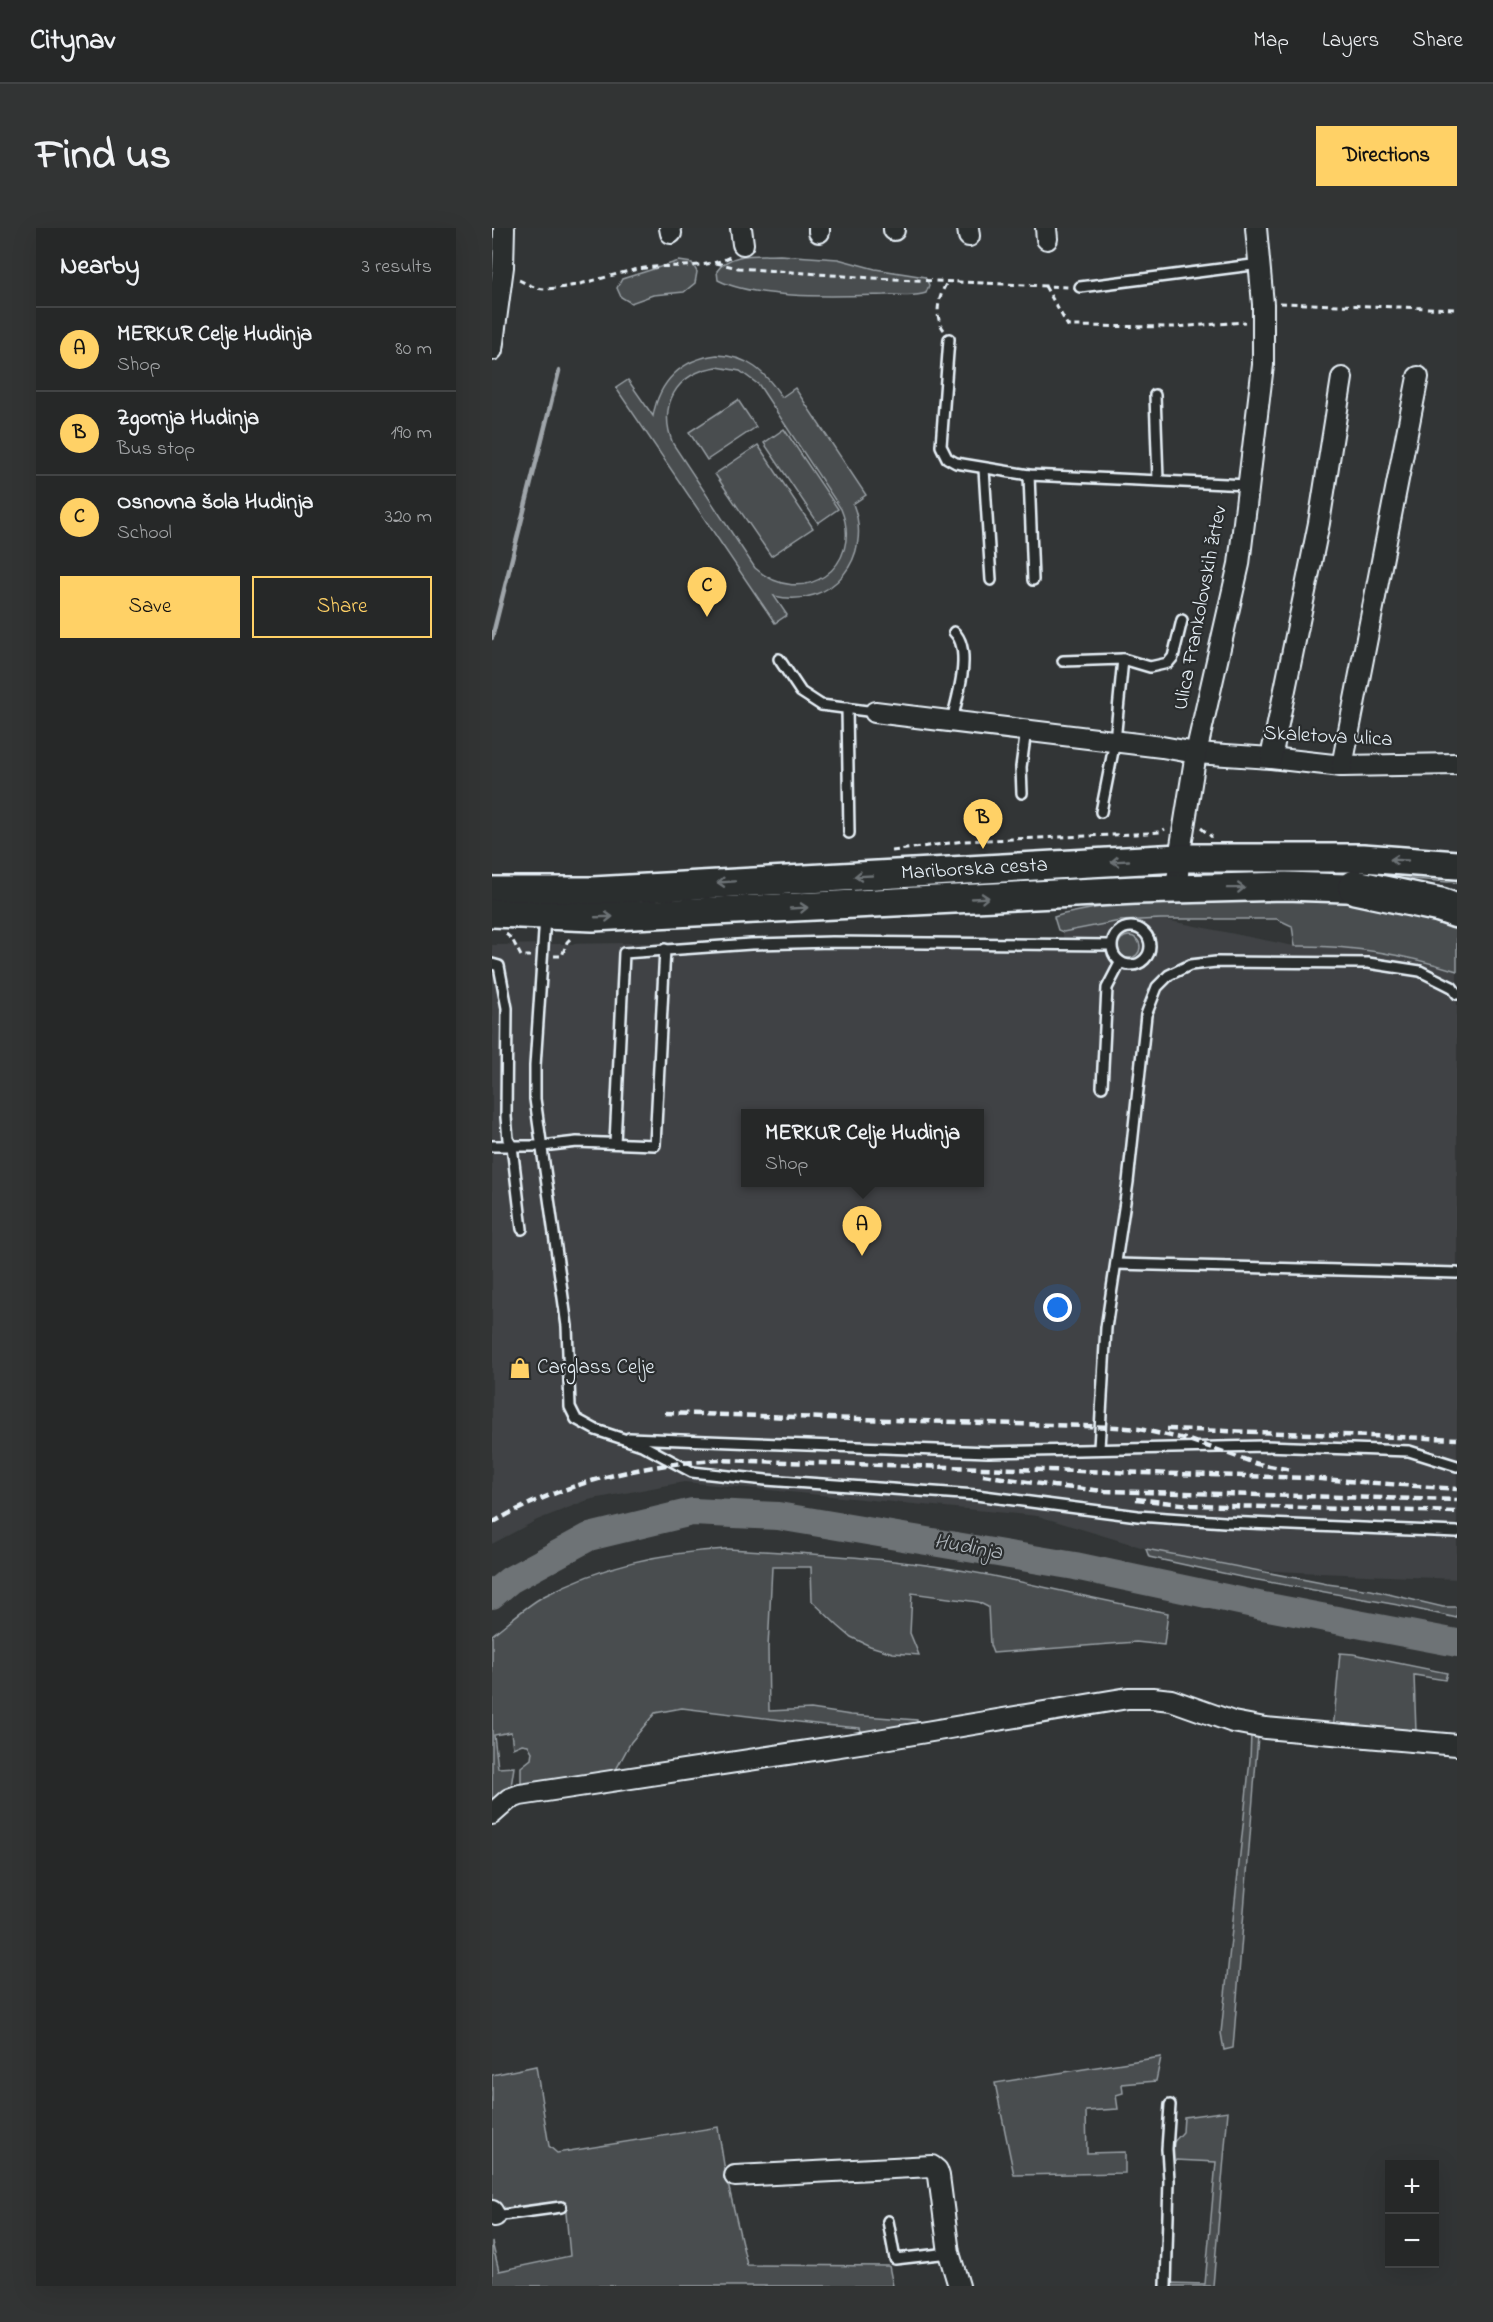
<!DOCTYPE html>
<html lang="en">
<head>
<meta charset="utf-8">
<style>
  body { margin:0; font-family:"Indie Flower",sans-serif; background:#323434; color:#f1f3f6 }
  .controls { position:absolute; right:18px; bottom:18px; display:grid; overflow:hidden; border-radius:0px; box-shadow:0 6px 24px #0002 }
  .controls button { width:54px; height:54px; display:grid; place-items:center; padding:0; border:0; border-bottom:2px solid #424445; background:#262828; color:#f1f3f6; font:30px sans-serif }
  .you { position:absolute; left:566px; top:1080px; width:21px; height:21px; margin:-15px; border:4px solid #fff; border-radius:50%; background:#1a73e8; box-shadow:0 0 0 9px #1a73e833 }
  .badge { display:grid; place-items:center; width:39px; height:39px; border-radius:50%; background:#ffd166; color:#111; font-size:20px; font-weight:700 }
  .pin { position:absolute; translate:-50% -50px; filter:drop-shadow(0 2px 3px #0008) }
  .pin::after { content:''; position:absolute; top:32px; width:21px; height:18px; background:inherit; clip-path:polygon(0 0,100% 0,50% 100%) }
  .popup { position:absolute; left:249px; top:881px; width:243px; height:78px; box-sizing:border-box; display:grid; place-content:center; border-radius:0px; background:#262828; filter:drop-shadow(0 2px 4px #0005); font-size:20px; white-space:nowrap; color:#a4a6a8 }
  .popup b { font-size:22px; color:#f1f3f6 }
  .popup::after { content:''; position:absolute; left:50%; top:100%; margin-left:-12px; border:12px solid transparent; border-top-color:#262828 }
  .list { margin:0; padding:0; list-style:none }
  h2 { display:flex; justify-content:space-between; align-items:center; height:78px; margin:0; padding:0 24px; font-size:26px }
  h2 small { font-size:20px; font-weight:400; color:#a4a6a8 }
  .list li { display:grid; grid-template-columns:39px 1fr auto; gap:18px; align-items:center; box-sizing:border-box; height:84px; padding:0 24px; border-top:2px solid #424445 }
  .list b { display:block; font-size:22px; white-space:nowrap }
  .list p { margin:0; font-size:20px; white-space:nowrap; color:#a4a6a8 }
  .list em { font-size:20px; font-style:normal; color:#a4a6a8 }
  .actions { display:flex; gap:12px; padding:18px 24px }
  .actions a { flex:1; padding:14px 0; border:2px solid #ffd166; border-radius:0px; text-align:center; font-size:21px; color:#ffd166 }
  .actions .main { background:#ffd166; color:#111 }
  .map { position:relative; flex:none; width:965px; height:2058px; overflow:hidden; border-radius:0px }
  header { display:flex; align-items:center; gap:36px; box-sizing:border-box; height:84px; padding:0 30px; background:#262828; border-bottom:2px solid #424445 }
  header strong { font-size:28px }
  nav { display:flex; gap:33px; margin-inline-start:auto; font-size:21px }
  .intro { display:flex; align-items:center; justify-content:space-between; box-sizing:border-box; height:144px; padding:0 36px }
  h1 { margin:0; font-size:42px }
  .button { padding:15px 27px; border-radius:0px; background:#ffd166; color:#111; font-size:21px; font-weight:700 }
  main { display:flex; gap:36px; padding:0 36px }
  aside { flex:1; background:#262828; border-radius:0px; box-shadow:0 6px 24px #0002 }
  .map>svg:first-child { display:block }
</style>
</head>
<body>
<header>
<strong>Citynav</strong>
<nav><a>Map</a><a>Layers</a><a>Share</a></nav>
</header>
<div class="intro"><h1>Find us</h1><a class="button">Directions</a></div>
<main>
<aside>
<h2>Nearby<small>3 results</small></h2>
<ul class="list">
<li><span class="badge">A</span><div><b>MERKUR Celje Hudinja</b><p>Shop</p></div><em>80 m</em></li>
<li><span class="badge">B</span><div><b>Zgornja Hudinja</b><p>Bus stop</p></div><em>190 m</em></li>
<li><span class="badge">C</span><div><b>Osnovna šola Hudinja</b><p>School</p></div><em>320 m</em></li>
</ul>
<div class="actions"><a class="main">Save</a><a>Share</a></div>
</aside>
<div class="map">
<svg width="965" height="2058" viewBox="0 0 965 2058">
  <rect width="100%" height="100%" fill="#323536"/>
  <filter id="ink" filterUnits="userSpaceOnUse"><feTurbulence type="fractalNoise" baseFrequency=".0167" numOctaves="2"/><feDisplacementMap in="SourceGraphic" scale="12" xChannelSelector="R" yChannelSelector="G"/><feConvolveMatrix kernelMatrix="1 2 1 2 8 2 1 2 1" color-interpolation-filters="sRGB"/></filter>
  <g filter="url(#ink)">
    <path fill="#3f4244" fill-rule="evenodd" d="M 669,691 L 802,718 L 843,717 L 887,724 L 940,735 L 965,743 L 965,1351 L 762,1342 L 662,1323 L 546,1288 L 192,1254 L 96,1272 L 45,1292 L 0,1316 L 0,717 L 207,714 L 262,711 L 571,711 L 571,704 L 628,693 ZM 253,886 L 487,886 L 487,954 L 253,954 Z"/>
    <g fill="#494d4f" stroke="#989fa4" stroke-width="1.5" fill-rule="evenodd">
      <path d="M 288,27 L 346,31 L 383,41 L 433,49 L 437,57 L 434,65 C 420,70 407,66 393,67 C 349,68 264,72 226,52 L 225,43 C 239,23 266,28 288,27 Z"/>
      <polygon points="187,33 200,35 205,44 203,55 192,64 161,67 139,75 129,69 125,60 130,51"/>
      <path d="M 225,127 C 256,128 273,144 290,169 L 303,160 L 374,267 L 361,276 C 382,329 340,382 282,368 L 295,387 L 283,395 L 124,160 L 136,152 L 161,188 C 167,154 189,131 225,127 ZM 225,139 L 248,143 L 267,157 L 349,281 C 373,339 310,382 263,340 L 181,216 C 166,178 183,145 225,139 Z"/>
      <polygon points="246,172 264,199 215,232 197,204"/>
      <polygon points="292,201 346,281 326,295 272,215"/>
      <polygon points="266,217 321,300 279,328 223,246"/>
      <path d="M 726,639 L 965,646 L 965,655 C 886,646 807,649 727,649 Z"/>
      <path d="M 854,669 L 965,689 L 965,743 C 912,726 858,717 803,718 L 800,698 L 785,691 L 669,691 L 628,693 L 571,704 L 566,702 L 562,689 L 572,686 L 645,672 Z"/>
      <circle cx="637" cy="719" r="11"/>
      <path d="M 234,1321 C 326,1326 420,1331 510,1350 C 566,1362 620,1375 676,1385 L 672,1417 L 644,1414 L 501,1425 L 498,1417 L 496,1379 L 486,1374 L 420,1365 L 418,1405 L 427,1427 L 401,1425 L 378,1418 L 359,1409 L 346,1398 L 320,1373 L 319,1339 L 280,1339 L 276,1420 L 277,1483 L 319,1481 L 359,1487 L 425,1492 L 425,1501 L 371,1509 L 368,1500 L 332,1497 L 190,1480 L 163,1485 L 139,1514 L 121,1547 L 33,1561 L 29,1555 L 29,1539 L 39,1531 L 40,1524 L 36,1517 L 30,1516 L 21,1520 L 19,1504 L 2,1507 L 6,1540 L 22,1539 L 18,1565 L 0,1581 L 0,1407 C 17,1394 34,1378 52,1368 C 111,1337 167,1325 234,1321 Z"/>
      <polygon points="654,1321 835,1356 879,1362 951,1379 965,1379 965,1390 906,1377 749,1349 657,1329"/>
      <polygon points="848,1425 861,1426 955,1445 953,1452 922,1447 924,1504 841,1503"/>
      <polygon points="759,1506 766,1508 741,1820 732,1822 729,1805 758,1532"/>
      <polygon points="669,1829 664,1853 630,1856 631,1865 624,1867 626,1881 594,1883 595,1925 633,1924 633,1945 522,1947 503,1855"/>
      <polygon points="44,1838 57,1918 65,1925 226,1899 233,1943 255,2037 397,2038 401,2058 0,2058 0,2014 7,2043 78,2028 73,1974 7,1982 0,1972 0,1847"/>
      <polygon points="736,1883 721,2058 678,2058 678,2055 713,2056 724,1934 684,1932 680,1940 678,1918 691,1904 692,1889"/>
    </g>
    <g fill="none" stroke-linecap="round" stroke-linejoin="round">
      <polyline stroke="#9fa5aa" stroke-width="4.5" points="0,410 67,143"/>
      <polyline stroke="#6e7376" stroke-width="28" points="0,1367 18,1352 97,1309 200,1284 286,1288 583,1338 771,1378 965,1415"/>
      <defs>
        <g id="service">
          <polyline points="588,59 768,36"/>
          <polyline points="457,111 449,218 455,230 464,235 537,247 756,257"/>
          <polyline points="663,167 666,252"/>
          <polyline points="492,241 499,352"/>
          <polyline points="537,247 541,352"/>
          <polyline points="287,431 309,464 329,477 383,484"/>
          <polyline points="631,431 658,439 676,435 681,429 690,392"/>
          <polyline points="571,433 631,431 623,513 609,584"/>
          <polyline points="355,480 357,605"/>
          <path d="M 460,492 C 465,470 481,422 462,404"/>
          <polyline points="530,565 529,539 534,502"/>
          <polyline points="53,689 43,838 43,871 75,1098 78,1179 84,1191 104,1202 150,1217 200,1244 274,1252 484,1267 646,1288 733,1294 965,1304"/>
          <circle cx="639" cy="718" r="19"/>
          <polyline points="0,736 7,738 15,780 14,889 16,911 20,918 30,1001"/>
          <polyline points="610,859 615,760 628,735"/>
          <polyline points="123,915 132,725 259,716 340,714 619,717"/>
          <polyline points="0,918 50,918 85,914 163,917 173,721"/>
          <polyline points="624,1036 965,1045"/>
          <polyline points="137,1210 496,1224 773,1218 917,1223 965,1238"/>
          <polyline points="607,1220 614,1100 636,954 654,787 665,759 677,747 698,737 724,734 876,735 928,743 960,759 965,766"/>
          <polyline points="3,1988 69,1979"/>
          <polyline points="396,1993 403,2031 457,2025"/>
          <polyline points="674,2058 677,1952 675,1921 678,1877"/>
        </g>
        <g id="minor">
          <polyline points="178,0 179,5"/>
          <polyline points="249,0 251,16"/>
          <polyline points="327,0 327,4"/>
          <polyline points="402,0 402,2"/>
          <polyline points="476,0 477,8"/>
          <polyline points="554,0 555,11"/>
          <polyline points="0,122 11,39 12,0"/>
          <polyline points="383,484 670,519 704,525 779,530 850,538 965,536"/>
          <polyline points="779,530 827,295 850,150"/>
          <polyline points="850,538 926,149"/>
          <polyline points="685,661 687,630 704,525 747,336 771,137 771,76 764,0"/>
          <polyline points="0,1586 17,1571 28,1567 374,1514 636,1470 661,1470 679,1472 741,1494 773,1500 965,1517"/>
          <polyline points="243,1948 440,1938 445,1942 447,1948 457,2025 467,2058"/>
          <polyline points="0,1983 3,1988"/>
        </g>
        <g id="secondary">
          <path id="s1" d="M 0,663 L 101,663 L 687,630 L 871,630 L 965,637"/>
          <polyline points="0,685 101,689 644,662 794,658 883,661"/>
        </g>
        <polyline id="motorway" points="863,659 948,677 965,683"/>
      </defs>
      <use href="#service" stroke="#e8f1f8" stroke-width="14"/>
      <use href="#minor" stroke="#e8f1f8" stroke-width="24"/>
      <use href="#secondary" stroke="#e8f1f8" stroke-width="32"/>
      <use href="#motorway" stroke="#e8f1f8" stroke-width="38"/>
      <g stroke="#e8f1f8" stroke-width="3" stroke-dasharray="6 4.5" stroke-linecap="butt">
        <polyline points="224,35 246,40 380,50 577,59"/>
        <path d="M 27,52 C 35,56 44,61 53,61 C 87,60 120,45 153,40 C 182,36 214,42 240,28"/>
        <polyline points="553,58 576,98 682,99 753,94"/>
        <polyline points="788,75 965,81"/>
        <path d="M 452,102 C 441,89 447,66 456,53"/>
        <polyline points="709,600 720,609"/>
        <polyline points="400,623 472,613 643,606 668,604 673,601"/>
        <polyline points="14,706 20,711 29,728 38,728"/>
        <polyline points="62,728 70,728 75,714 80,709"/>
      </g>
      <use href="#service" stroke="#2a2d2e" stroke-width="9"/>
      <use href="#minor" stroke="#2a2d2e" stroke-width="20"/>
      <use href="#secondary" stroke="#2a2d2e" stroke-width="27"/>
      <use href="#motorway" stroke="#2a2d2e" stroke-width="33"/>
      <g stroke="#e8f1f8" stroke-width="4.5" stroke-dasharray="9 4.5" stroke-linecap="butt">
        <polyline points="173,1185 624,1199 647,1201 697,1212 766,1236 800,1242"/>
        <polyline points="675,1201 965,1211"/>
        <polyline points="491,1247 561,1258 613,1263 965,1272"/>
        <polyline points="644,1271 699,1277 965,1284"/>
        <path d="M 0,1295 C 70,1255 148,1236 228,1232 L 816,1250 L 965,1261"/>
      </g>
    </g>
    <defs><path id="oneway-shaft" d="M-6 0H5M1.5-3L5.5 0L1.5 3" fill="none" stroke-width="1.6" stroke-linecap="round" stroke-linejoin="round" transform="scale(1.5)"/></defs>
    <g stroke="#6c7275">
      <use href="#oneway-shaft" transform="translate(907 632) rotate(-177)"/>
      <use href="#oneway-shaft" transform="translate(628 633) rotate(177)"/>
      <use href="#oneway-shaft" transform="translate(371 648) rotate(177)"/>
      <use href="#oneway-shaft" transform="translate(234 654) rotate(176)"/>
      <use href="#oneway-shaft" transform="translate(744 660) rotate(-1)"/>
      <use href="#oneway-shaft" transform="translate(488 670) rotate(-3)"/>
      <use href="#oneway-shaft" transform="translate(307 680) rotate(-3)"/>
      <use href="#oneway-shaft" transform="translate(112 689) rotate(-2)"/>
    </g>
  </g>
  <defs>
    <symbol id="shop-bare" viewBox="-9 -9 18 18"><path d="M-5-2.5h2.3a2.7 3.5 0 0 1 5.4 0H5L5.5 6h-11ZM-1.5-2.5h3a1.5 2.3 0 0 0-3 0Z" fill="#ffd166" stroke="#2a2d2e" stroke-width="2.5" paint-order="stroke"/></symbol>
  </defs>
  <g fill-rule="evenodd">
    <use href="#shop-bare" x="13" y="1125" width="30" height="30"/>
  </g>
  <g text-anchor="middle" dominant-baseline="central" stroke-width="4.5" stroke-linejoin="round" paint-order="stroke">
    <g font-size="21" fill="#e8f1f8" stroke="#2a2d2e">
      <text transform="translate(709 380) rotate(-79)">Ulica Frankolovskih žrtev</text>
      <text transform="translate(836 509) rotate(3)">Skaletova ulica</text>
      <text stroke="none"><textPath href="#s1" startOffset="483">Mariborska cesta</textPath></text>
    </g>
    <g font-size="21" fill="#e8f1f8" stroke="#2a2d2e" text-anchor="start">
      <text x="45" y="1140">Carglass Celje</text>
    </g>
    <g font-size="22" font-style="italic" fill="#b1b8be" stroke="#2a2d2e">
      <text transform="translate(476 1320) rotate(10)">Hudinja</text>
    </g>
  </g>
</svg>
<div class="controls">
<button>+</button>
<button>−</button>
</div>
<div class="you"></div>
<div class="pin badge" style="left:370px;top:1028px">A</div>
<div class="popup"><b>MERKUR Celje Hudinja</b>Shop</div>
<div class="pin badge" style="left:491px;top:621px">B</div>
<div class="pin badge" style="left:215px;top:389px">C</div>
</div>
</main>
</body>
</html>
